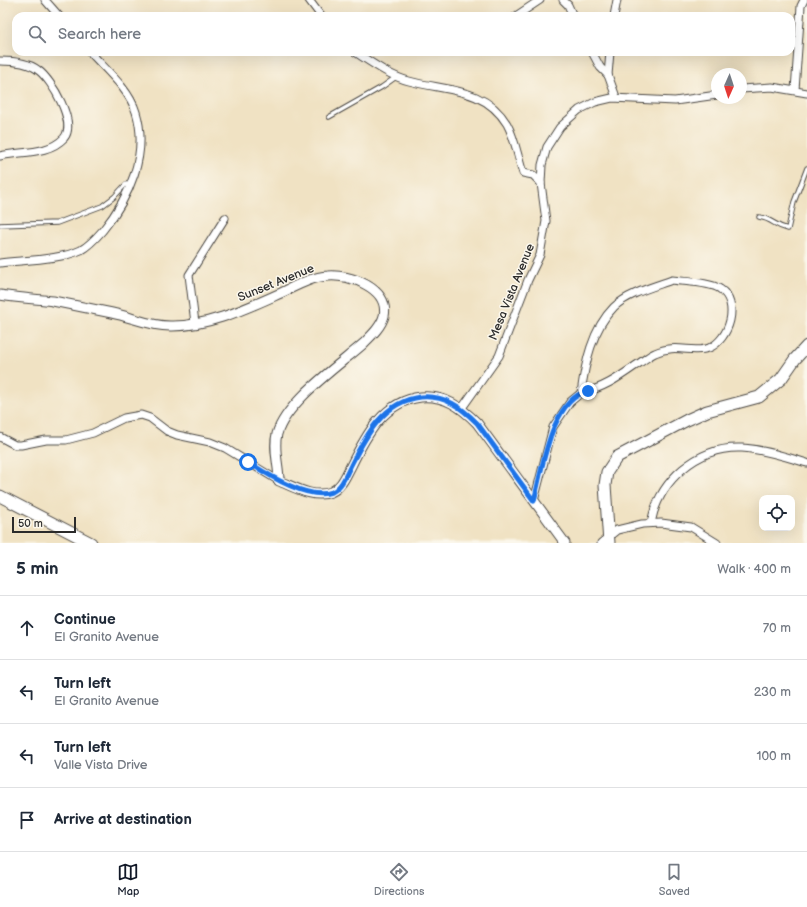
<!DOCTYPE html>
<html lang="en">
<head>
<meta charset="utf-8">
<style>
  body { margin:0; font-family:"Balsamiq Sans",sans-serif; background:#f6f6f7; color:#1f2937 }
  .controls { position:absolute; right:12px; bottom:12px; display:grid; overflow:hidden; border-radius:8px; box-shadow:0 4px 16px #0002 }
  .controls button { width:36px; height:36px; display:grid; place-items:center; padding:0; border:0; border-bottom:1px solid #e0e1e3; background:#fff; color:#1f2937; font:20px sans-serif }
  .compass { position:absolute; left:711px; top:68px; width:36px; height:36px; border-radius:50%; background:#fff; box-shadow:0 4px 16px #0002; rotate:183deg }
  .scale { position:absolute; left:12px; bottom:10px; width:64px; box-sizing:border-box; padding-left:4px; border:2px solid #2b2b2b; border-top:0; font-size:11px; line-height:14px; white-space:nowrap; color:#2b2b2b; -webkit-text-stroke:3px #fbf7ec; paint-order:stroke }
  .stop { position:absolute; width:12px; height:12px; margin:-9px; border:3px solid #1a73e8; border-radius:50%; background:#fff }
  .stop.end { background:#1a73e8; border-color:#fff; box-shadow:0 1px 4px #0008 }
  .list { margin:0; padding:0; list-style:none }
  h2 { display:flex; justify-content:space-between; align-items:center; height:52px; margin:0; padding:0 16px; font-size:17px }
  h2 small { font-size:13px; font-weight:400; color:#747a83 }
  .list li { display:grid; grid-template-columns:26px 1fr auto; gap:12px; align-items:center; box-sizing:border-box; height:64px; padding:0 16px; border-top:1px solid #e0e1e3 }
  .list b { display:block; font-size:15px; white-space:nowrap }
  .list p { margin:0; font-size:13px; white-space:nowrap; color:#747a83 }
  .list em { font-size:13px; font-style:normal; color:#747a83 }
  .icon { flex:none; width:22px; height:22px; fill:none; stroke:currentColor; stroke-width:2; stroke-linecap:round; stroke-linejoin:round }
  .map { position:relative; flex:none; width:807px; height:543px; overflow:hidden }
  .search { position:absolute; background:#fff; box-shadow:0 4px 16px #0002; left:12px; right:12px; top:12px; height:44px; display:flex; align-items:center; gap:10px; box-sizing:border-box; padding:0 14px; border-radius:12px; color:#747a83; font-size:15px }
  .sheet { height:308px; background:#fff }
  nav { display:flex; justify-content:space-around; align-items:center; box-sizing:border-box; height:56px; border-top:1px solid #e0e1e3; background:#fff; font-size:11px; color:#747a83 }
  nav a { display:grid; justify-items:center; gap:2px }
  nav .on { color:#111827 }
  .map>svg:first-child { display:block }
</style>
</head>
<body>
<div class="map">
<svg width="807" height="543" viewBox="0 0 807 543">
  <rect width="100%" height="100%" fill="#fbf7ec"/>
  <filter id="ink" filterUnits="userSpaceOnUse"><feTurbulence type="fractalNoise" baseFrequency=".025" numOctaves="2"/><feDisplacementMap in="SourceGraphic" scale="8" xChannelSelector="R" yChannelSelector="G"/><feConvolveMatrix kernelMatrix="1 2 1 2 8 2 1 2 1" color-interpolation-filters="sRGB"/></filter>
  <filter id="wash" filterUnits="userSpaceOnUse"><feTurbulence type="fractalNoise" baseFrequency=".012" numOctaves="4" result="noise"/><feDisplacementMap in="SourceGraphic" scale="16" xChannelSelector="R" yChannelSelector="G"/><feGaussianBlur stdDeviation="0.9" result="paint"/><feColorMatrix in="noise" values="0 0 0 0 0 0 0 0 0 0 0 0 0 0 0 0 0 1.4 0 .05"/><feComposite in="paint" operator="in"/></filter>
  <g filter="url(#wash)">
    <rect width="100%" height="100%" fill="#f0e2c3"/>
  </g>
  <g filter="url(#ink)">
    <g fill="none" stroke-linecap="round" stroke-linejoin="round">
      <defs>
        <g id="service">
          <polyline points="329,117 382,87 396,77"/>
          <path d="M 759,217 C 773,219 774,226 788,229 L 794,202 L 807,168"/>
          <polyline points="0,225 57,223 102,206 114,197 126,184 130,185"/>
        </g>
        <g id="minor">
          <polyline points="45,0 59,16"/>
          <polyline points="309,0 321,16"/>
          <polyline points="563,0 568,5 573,16"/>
          <polyline points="516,16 540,0"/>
          <polyline points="614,16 617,0"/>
          <path d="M 355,52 C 372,63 390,76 409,81 C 445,91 485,87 507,124 C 515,138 518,158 523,173 L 533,175 L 541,183"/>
          <polyline points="592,52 600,67 608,75 616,97"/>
          <path d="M 0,61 C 12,61 28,62 38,70 C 52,80 77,123 64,138 C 48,155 21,151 0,156"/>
          <polyline points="608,75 610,52"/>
          <polyline points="741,89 772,87 807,93"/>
          <polyline points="795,90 801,6 804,0"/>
          <path d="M 0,263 C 24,260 59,260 81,250 C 90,245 96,238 103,230 C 129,198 149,154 136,112 C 129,89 106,70 90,52"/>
          <path d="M 672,280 C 685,282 710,282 720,289 C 741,303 729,340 709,348 C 692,354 676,343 655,353 C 648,356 642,362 635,366 C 618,378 602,389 581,393 C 585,364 592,329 614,307 C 629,293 653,287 672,280 Z"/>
          <polyline points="195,323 189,275 225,218"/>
          <polyline points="462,408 499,356 528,280 540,255 546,221 541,183 542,165 547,147 560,127 579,110 595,102 612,98 675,101 717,95"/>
          <polyline points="0,437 15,445 21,445 46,440 66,440 93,433 124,418 141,415 150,418 167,431 177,435 210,442 225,448 279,481"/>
          <polyline points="534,501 553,427 570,402 581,393"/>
          <path d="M 651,523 C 659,481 697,446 742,448 C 763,449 786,457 807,463"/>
          <polyline points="601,543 617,530 642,524 661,523 691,527 717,543"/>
        </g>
        <path id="tertiary" d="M 0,295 C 18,298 36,299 53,301 C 73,305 92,309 112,313 C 132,317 149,326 170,326 C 208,327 247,308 281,293 C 296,286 311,277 328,276 C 349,274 390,288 384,316 C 381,327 371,336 363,344 C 338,366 286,402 277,434 C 273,449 279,465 279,481 C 294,487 314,499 331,492 C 342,487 346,475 351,466 C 366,435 384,401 421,397 C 445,395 461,407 477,423 L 565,543"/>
        <g id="secondary">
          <polyline points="0,496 91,543"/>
          <polyline points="609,543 605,485 607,472 617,457 687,420 707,411 759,397 781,379 795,359 807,346"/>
        </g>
      </defs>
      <use href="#service" stroke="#494642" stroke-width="5.5"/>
      <use href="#minor" stroke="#494642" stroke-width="9"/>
      <use href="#tertiary" stroke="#494642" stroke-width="11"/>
      <use href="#secondary" stroke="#494642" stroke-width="13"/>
      <use href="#service" stroke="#fff" stroke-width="3.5"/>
      <use href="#minor" stroke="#fff" stroke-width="7"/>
      <use href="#tertiary" stroke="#fff" stroke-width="9"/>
      <use href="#secondary" stroke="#fff" stroke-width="11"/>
    </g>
  </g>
  <g fill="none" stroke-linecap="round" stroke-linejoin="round" filter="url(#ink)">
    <path stroke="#1a73e8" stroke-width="5" d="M 248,462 C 267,474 308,501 332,492 C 342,487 346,475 351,465 C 366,435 384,401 421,397 C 445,395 461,407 477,423 L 534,501 C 542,470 551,399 588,391"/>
  </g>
  <g text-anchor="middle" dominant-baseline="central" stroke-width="3" stroke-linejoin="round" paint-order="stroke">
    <g font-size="12" fill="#2b2b2b" stroke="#fbf7ec">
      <text transform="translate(276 283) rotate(-22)">Sunset Avenue</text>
      <text transform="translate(512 292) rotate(-68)">Mesa Vista Avenue</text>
    </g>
  </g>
</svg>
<div class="controls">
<button><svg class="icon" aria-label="locate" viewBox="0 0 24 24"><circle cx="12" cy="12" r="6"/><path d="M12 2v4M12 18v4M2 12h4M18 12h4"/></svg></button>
</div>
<svg class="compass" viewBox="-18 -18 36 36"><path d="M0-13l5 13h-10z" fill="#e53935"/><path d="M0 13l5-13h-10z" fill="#747a83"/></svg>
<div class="scale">50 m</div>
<div class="stop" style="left:248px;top:462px"></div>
<div class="stop end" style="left:588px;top:391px"></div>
<div class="search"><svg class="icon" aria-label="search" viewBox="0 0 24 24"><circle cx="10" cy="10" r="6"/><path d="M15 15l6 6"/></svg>Search here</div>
</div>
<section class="sheet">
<h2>5 min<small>Walk · 400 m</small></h2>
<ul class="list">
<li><svg class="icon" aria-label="ahead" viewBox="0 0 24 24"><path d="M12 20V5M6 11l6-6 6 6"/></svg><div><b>Continue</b><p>El Granito Avenue</p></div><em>70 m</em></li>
<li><svg class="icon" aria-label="left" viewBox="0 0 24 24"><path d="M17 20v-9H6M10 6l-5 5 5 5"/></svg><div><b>Turn left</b><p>El Granito Avenue</p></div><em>230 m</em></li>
<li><svg class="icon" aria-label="left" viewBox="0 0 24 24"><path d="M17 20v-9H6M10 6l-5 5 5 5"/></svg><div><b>Turn left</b><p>Valle Vista Drive</p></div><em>100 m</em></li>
<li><svg class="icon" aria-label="arrive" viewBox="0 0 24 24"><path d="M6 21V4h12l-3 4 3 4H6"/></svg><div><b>Arrive at destination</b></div></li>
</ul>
</section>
<nav>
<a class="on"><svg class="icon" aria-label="map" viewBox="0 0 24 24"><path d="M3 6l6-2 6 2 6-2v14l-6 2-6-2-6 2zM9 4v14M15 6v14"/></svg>Map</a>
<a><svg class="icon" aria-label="directions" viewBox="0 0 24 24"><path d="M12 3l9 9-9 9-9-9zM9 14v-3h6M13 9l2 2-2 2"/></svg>Directions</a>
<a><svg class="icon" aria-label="saved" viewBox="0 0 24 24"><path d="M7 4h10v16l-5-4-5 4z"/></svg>Saved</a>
</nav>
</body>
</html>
